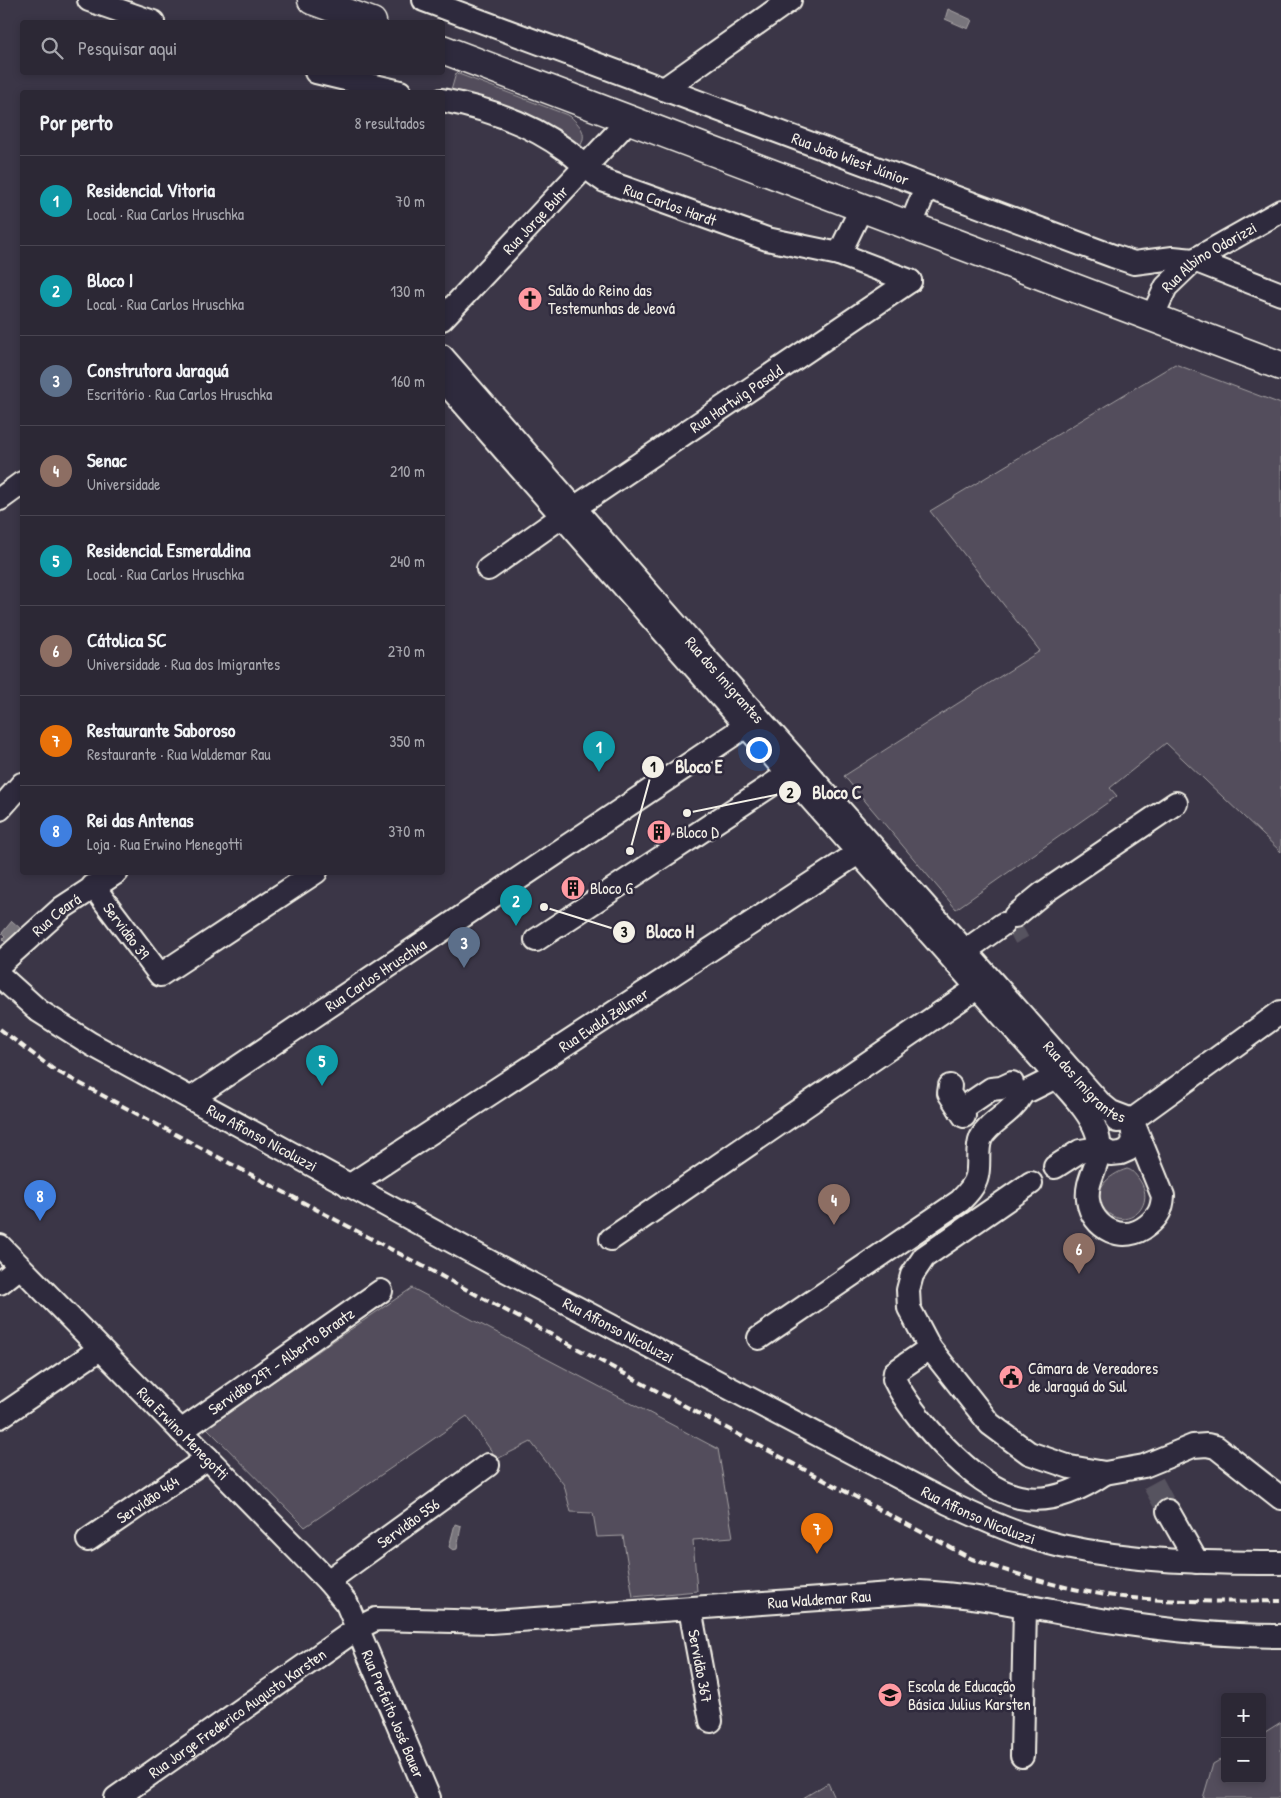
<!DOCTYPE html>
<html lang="pt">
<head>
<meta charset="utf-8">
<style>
  body { margin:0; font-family:"Patrick Hand",sans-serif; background:#383441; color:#f1f3f6 }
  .controls { position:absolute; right:15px; bottom:15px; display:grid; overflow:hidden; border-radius:5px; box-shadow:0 2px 8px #0003 }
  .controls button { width:45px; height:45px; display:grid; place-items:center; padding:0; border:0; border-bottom:1px solid #484450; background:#2c2835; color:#f1f3f6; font:25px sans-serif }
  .you { position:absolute; left:758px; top:749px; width:18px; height:18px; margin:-12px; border:4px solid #fff; border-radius:50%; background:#1a73e8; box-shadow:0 0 0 8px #1a73e833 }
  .badge { display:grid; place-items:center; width:32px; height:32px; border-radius:50%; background:#ea580c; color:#fff; font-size:16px; font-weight:700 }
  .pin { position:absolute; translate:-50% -41px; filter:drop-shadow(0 1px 2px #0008) }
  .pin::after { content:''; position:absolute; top:26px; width:18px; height:15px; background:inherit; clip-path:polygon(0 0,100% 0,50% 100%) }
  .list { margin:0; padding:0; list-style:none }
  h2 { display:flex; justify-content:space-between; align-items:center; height:65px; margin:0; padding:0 20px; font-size:21px }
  h2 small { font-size:16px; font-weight:400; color:#a6a6ad }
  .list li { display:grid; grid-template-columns:32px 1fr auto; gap:15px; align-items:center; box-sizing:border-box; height:90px; padding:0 20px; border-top:1px solid #484450 }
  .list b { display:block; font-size:19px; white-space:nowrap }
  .list p { margin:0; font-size:16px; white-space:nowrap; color:#a6a6ad }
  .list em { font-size:16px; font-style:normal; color:#a6a6ad }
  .icon { flex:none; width:28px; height:28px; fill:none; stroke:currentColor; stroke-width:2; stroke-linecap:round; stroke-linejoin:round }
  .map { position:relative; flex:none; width:1281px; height:1798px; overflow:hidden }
  .search { position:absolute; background:#2c2835; box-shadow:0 2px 8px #0003; left:20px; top:20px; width:425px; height:55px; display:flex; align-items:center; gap:12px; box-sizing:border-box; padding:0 18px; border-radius:5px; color:#a6a6ad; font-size:19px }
  .panel { position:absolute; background:#2c2835; box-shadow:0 2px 8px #0003; left:20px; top:90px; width:425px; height:785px; border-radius:5px }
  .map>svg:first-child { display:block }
</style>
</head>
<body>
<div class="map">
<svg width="1281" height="1798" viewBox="0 0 1281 1798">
  <rect width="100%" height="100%" fill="#3b3647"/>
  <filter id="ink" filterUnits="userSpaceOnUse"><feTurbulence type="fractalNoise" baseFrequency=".02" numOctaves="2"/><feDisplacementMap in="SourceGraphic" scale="10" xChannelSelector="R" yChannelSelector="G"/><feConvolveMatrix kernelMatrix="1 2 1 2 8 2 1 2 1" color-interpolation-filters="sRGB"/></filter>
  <g filter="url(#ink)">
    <g fill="#534e5c" stroke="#a4a0a2">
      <path d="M 456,73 L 570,116 C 583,128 588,135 578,150 L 449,98 Z"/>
      <polygon points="1175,364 1281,404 1281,852 1166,743 1110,788 1117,796 956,909 844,776 1040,651 930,511"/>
      <path d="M 1127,1169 C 1132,1170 1135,1174 1138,1178 C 1159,1204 1127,1233 1106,1211 C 1088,1192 1109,1174 1127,1169 Z"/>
      <polygon points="412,1288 718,1449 733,1537 693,1540 697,1591 633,1597 623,1536 597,1537 593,1513 571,1512 564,1485 531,1442 497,1459 467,1416 305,1527 206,1427"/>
      <polygon points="1281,1722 1281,1798 1203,1798 1213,1764 1225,1757 1225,1779 1262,1779 1262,1734"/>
      <polygon points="828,1783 835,1798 803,1798"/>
    </g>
    <g fill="#78747b" stroke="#aaa6a7">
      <polygon points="948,9 972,20 968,29 945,19"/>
      <polygon points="12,921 20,928 6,943 2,939 5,936 2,933"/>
      <polygon points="455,1524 461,1526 457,1549 453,1550 449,1547"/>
    </g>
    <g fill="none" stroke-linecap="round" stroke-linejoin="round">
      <g stroke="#57525f" stroke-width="22" stroke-dasharray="22 11" stroke-linecap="butt">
        <polyline points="1010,934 1023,927"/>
        <polyline points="1153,1483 1168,1511"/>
      </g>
      <defs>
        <g id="minor">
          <polyline points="89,0 153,22"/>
          <path id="s1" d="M 424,0 L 1113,256 L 1134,263 L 1173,258 L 1194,260 L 1281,294"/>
          <polyline points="316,72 400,92"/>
          <polyline points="664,89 790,0"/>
          <path id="s2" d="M 442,100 C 485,108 531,124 566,150 C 580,160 590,172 605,181 L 767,239 L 839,254 L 910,281"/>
          <polyline points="911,225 926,188"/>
          <polyline points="839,254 862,207"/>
          <path id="s3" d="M 1152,317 L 1166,287 L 1194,260 L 1281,211"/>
          <path id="s4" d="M 442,319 L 629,120"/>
          <path id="s5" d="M 442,356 L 688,638 L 1100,1103 L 1111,1112 L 1132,1120 L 1163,1196 C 1162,1209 1159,1216 1148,1225 C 1124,1245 1092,1229 1088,1200 C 1085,1175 1106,1160 1097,1133 C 1090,1111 1068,1091 1054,1074 L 747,727 L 442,379"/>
          <polyline points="0,499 22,483"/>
          <path id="s6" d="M 488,569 L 574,508 L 910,281"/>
          <polyline points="0,809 22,784"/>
          <path id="s7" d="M 93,886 L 160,975 L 316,872"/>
          <polyline points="1015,916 1043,893 1176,803"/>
          <polyline points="536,940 788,774"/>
          <path id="s8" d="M 0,964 L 62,908 L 117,872"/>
          <polyline points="957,964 965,951 1003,924"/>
          <path id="s9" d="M 0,976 L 39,1011 L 91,1044 L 501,1268 L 948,1503 C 984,1520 1022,1537 1061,1546 C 1134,1562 1207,1563 1281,1563"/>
          <polyline points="950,1086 949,1093 964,1116"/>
          <polyline points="1030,1090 1048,1081 1064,1063"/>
          <path id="s10" d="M 192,1098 L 758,718"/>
          <polyline points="960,1110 991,1089 1001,1088 1012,1083"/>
          <polyline points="1117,1121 1132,1120 1281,1012"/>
          <polyline points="1055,1167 1080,1151 1100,1148 1111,1154 1121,1153 1128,1150 1134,1142 1132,1123"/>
          <polyline points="1031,1183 924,1257 912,1275 908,1290 909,1308 930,1348 990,1424 1029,1453 1070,1467 1105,1473 1144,1466 1193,1446 1207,1445 1216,1447 1281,1498"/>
          <path id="s11" d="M 349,1186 L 858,853"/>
          <polyline points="611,1239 977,988"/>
          <path id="s12" d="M 0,1246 L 328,1581 L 347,1604 L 429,1798"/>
          <polyline points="0,1283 20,1267"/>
          <path d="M 759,1338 L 960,1201 C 967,1194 975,1186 977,1176 C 980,1163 976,1150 981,1138 C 988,1123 1011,1114 1021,1096"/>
          <path d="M 930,1348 L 895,1372 L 894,1379 C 906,1404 925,1426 944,1446 C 997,1500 1038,1519 1105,1473"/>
          <polyline points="0,1417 100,1349"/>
          <path id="s13" d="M 181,1431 L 381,1291"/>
          <polyline points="1168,1511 1197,1562"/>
          <path id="s14" d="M 88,1540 L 208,1458"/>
          <path id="s15" d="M 328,1581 L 488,1465"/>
          <path id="s16" d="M 690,1609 L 711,1721"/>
          <polyline points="1022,1756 1025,1607"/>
          <path id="s17" d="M 116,1798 L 358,1628 L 376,1619 L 491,1622 L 919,1592 C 982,1595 1045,1611 1107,1621 C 1164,1630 1223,1636 1281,1636"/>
        </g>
        <g id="highway">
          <polyline points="312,0 372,22"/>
          <polyline points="442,49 1281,366"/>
        </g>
      </defs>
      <use href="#minor" stroke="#f4f1e8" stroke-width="26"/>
      <use href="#highway" stroke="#f4f1e8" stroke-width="31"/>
      <use href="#minor" stroke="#2f2a3d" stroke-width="22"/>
      <use href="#highway" stroke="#2f2a3d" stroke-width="28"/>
      <path stroke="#f4f1e8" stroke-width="4" stroke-dasharray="8 4" stroke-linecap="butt" d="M 0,1029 L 53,1069 L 972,1559 C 1023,1577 1077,1593 1132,1598 C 1181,1602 1231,1602 1281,1601"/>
    </g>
  </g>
  <defs>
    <symbol id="church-disc" viewBox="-11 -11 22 22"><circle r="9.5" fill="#ff9aa2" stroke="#2f2a3d"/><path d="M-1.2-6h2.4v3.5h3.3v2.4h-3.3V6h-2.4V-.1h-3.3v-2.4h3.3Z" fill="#111"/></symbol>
    <symbol id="building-disc" viewBox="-11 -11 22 22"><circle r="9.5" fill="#ff9aa2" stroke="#2f2a3d"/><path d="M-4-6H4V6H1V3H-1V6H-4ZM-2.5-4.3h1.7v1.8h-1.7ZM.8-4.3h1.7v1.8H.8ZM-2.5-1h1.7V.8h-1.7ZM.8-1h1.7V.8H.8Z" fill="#111"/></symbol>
    <symbol id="civic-disc" viewBox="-11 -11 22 22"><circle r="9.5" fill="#ff9aa2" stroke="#2f2a3d"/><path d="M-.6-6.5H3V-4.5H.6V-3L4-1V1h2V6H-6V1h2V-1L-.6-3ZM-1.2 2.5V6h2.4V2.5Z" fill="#111"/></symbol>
    <symbol id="school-disc" viewBox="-11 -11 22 22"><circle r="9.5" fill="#ff9aa2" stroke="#2f2a3d"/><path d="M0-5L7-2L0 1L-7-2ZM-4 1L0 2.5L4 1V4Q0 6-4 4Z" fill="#111"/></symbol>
  </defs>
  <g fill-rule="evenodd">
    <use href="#church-disc" x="516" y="285" width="28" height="28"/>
    <use href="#building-disc" x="645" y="818" width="28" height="28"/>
    <use href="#building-disc" x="559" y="874" width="28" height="28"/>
    <use href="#civic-disc" x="997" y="1363" width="28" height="28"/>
    <use href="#school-disc" x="876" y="1681" width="28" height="28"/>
  </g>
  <g text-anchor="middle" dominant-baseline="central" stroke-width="5" stroke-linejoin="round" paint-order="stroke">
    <g font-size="16" fill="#f4f1e8" stroke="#2f2a3d">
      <text stroke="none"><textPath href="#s1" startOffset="455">Rua João Wiest Júnior</textPath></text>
      <text stroke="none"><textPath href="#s2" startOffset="254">Rua Carlos Hardt</textPath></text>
      <text stroke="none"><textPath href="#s4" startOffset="136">Rua Jorge Buhr</textPath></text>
      <text stroke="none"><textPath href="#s3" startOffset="86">Rua Albino Odorizzi</textPath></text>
      <text stroke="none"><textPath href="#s6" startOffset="301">Rua Hartwig Pasold</textPath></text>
      <text stroke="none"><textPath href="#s5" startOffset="430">Rua dos Imigrantes</textPath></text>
      <text stroke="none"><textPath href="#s8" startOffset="75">Rua Ceará</textPath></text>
      <text stroke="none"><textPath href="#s7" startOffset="56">Servidão 39</textPath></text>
      <text stroke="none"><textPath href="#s10" startOffset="221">Rua Carlos Hruschka</textPath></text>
      <text stroke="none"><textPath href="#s11" startOffset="304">Rua Ewald Zellmer</textPath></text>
      <text stroke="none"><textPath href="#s5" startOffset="970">Rua dos Imigrantes</textPath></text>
      <text stroke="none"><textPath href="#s9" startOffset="309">Rua Affonso Nicoluzzi</textPath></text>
      <text stroke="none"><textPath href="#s9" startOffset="714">Rua Affonso Nicoluzzi</textPath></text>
      <text stroke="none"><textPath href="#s13" startOffset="122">Servidão 297 - Alberto Braatz</textPath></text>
      <text stroke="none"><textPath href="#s12" startOffset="262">Rua Erwino Menegotti</textPath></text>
      <text stroke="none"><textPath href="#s14" startOffset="72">Servidão 464</textPath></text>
      <text stroke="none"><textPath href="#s9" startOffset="1119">Rua Affonso Nicoluzzi</textPath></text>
      <text stroke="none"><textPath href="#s15" startOffset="99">Servidão 556</textPath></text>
      <text stroke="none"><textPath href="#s17" startOffset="760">Rua Waldemar Rau</textPath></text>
      <text stroke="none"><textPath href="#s16" startOffset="58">Servidão 367</textPath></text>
      <text stroke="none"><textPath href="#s17" startOffset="148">Rua Jorge Frederico Augusto Karsten</textPath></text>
      <text stroke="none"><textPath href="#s12" startOffset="618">Rua Prefeito José Bauer</textPath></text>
    </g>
    <g font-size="16" fill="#f4f1e8" stroke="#2f2a3d" text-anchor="start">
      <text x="548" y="290">Salão do Reino das<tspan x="548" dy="18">Testemunhas de Jeová</tspan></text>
      <text x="676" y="832">Bloco D</text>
      <text x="590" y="888">Bloco G</text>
      <text x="1028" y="1368">Câmara de Vereadores<tspan x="1028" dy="18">de Jaraguá do Sul</tspan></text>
      <text x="908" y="1686">Escola de Educação<tspan x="908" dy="18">Básica Julius Karsten</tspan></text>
    </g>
  </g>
  <path fill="none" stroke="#f4f1e8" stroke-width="2" d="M630 851L653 767M687 813L790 792M544 907L624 932"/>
  <g fill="#f4f1e8" stroke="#2f2a3d" stroke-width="2">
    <circle cx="630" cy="851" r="5"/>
    <circle cx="687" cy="813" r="5"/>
    <circle cx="544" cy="907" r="5"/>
    <circle cx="653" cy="767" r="12"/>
    <circle cx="790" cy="792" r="12"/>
    <circle cx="624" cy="932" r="12"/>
  </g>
  <g font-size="15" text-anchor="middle" font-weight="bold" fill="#111">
    <text x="653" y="772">1</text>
    <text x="790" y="798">2</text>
    <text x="624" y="937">3</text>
  </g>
  <g font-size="18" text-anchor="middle" font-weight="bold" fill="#f4f1e8" stroke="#2f2a3d" stroke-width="5" stroke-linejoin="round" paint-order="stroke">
    <text x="699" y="773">Bloco E</text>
    <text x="837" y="799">Bloco C</text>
    <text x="670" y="938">Bloco H</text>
  </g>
</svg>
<div class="controls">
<button>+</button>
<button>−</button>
</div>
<div class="you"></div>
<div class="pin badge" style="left:599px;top:772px;background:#0f9aa8">1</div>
<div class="pin badge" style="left:516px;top:926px;background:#0f9aa8">2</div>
<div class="pin badge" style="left:464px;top:968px;background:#5c6f8a">3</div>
<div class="pin badge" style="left:834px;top:1225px;background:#8d6e63">4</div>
<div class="pin badge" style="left:322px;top:1086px;background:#0f9aa8">5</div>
<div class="pin badge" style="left:1079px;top:1274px;background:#8d6e63">6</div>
<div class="pin badge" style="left:817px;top:1554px;background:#e8710a">7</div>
<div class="pin badge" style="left:40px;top:1221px;background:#3f7fe0">8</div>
<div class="search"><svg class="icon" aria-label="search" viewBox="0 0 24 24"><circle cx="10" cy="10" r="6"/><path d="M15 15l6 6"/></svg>Pesquisar aqui</div>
<section class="panel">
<h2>Por perto<small>8 resultados</small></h2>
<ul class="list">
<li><span class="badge" style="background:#0f9aa8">1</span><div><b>Residencial Vitoria</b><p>Local · Rua Carlos Hruschka</p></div><em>70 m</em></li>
<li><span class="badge" style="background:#0f9aa8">2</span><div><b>Bloco I</b><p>Local · Rua Carlos Hruschka</p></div><em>130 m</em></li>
<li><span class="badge" style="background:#5c6f8a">3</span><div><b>Construtora Jaraguá</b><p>Escritório · Rua Carlos Hruschka</p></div><em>160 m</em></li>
<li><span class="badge" style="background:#8d6e63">4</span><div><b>Senac</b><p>Universidade</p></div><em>210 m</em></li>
<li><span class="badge" style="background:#0f9aa8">5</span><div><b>Residencial Esmeraldina</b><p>Local · Rua Carlos Hruschka</p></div><em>240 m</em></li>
<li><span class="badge" style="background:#8d6e63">6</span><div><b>Cátolica SC</b><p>Universidade · Rua dos Imigrantes</p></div><em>270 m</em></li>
<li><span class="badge" style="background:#e8710a">7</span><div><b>Restaurante Saboroso</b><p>Restaurante · Rua Waldemar Rau</p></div><em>350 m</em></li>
<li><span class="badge" style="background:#3f7fe0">8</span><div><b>Rei das Antenas</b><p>Loja · Rua Erwino Menegotti</p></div><em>370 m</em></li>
</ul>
</section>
</div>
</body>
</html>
